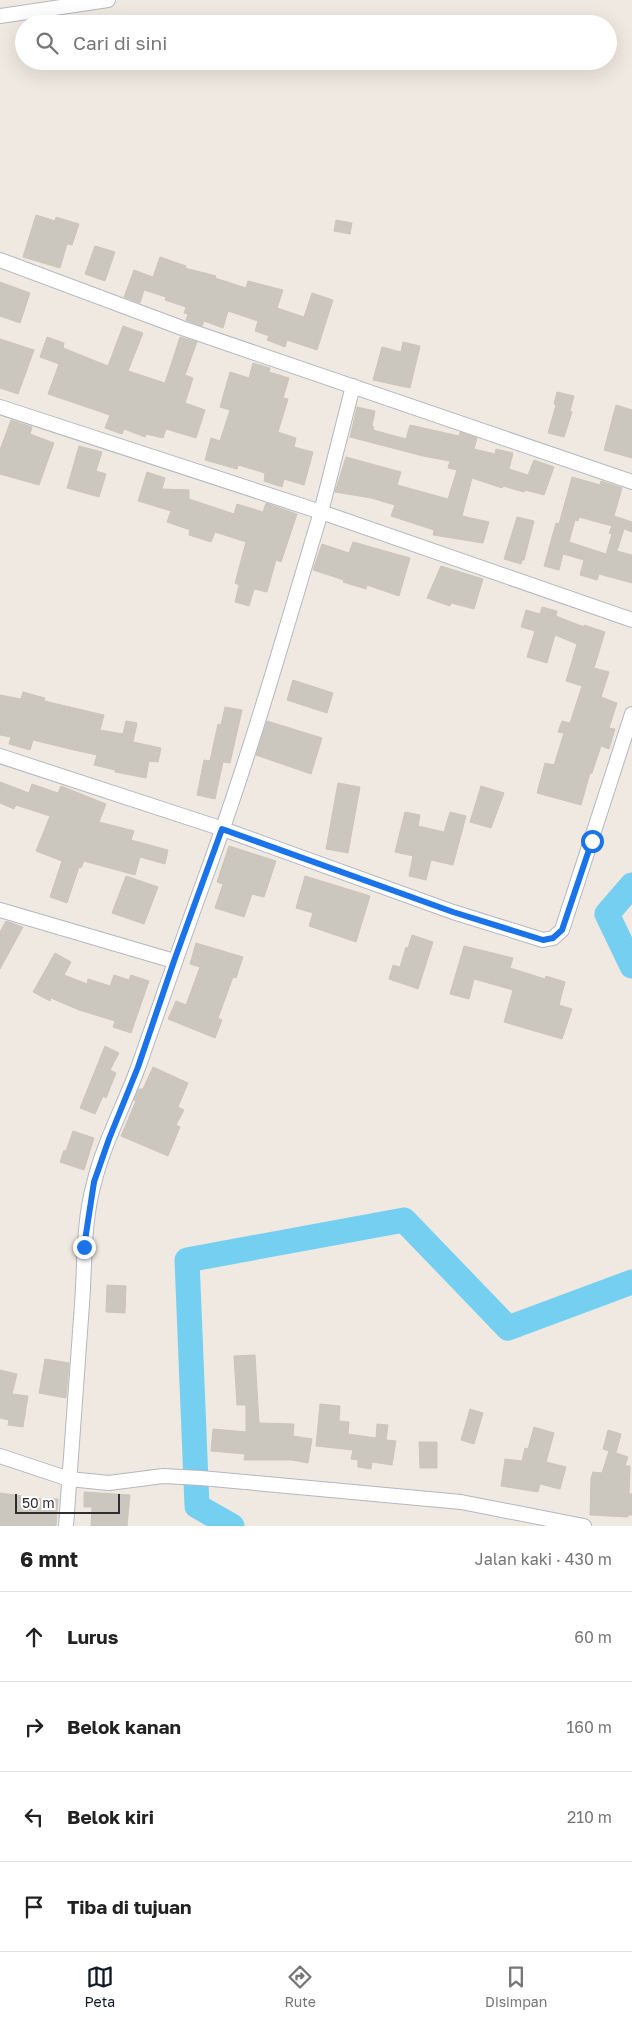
<!DOCTYPE html>
<html lang="id">
<head>
<meta charset="utf-8">
<style>
  body { margin:0; font-family:"Golos Text",sans-serif; background:#f2f2f2; color:#222 }
  .scale { position:absolute; left:15px; bottom:12px; width:105px; box-sizing:border-box; padding-left:5px; border:2px solid #2e2e2e; border-top:0; font-size:14px; line-height:18px; white-space:nowrap; color:#2e2e2e; -webkit-text-stroke:4px #fff; paint-order:stroke }
  .stop { position:absolute; width:15px; height:15px; margin:-11px; border:4px solid #1a73e8; border-radius:50%; background:#fff }
  .stop.end { background:#1a73e8; border-color:#fff; box-shadow:0 1px 5px #0008 }
  .list { margin:0; padding:0; list-style:none }
  h2 { display:flex; justify-content:space-between; align-items:center; height:65px; margin:0; padding:0 20px; font-size:21px }
  h2 small { font-size:16px; font-weight:400; color:#767676 }
  .list li { display:grid; grid-template-columns:32px 1fr auto; gap:15px; align-items:center; box-sizing:border-box; height:90px; padding:0 20px; border-top:1px solid #e0e0e0 }
  .list b { display:block; font-size:19px; white-space:nowrap }
  .list em { font-size:16px; font-style:normal; color:#767676 }
  .icon { flex:none; width:28px; height:28px; fill:none; stroke:currentColor; stroke-width:2; stroke-linecap:round; stroke-linejoin:round }
  .map { position:relative; flex:none; width:632px; height:1526px; overflow:hidden }
  .search { position:absolute; background:#fff; box-shadow:0 5px 20px #0002; left:15px; right:15px; top:15px; height:55px; display:flex; align-items:center; gap:12px; box-sizing:border-box; padding:0 18px; border-radius:28px; color:#767676; font-size:19px }
  .sheet { height:425px; background:#fff }
  nav { display:flex; justify-content:space-around; align-items:center; box-sizing:border-box; height:70px; border-top:1px solid #e0e0e0; background:#fff; font-size:14px; color:#767676 }
  nav a { display:grid; justify-items:center; gap:2px }
  nav .on { color:#111827 }
  .map>svg:first-child { display:block }
</style>
</head>
<body>
<div class="map">
<svg width="632" height="1526" viewBox="0 0 632 1526">
  <rect width="100%" height="100%" fill="#efe9e1"/>
  <g fill="none" stroke-linecap="round" stroke-linejoin="round">
    <g stroke="#75cff0" stroke-width="25">
      <polyline points="632,885 607,914 632,966"/>
      <polyline points="232,1526 197,1506 187,1260 404,1220 508,1328 632,1282"/>
    </g>
  </g>
  <g fill="#cbc7bf" stroke="#cbc5ba" fill-rule="evenodd">
    <polygon points="36,215 55,221 56,217 79,224 72,245 67,244 60,268 23,257"/>
    <polygon points="336,220 352,223 350,234 334,231"/>
    <polygon points="95,246 115,252 105,281 85,274"/>
    <polygon points="160,257 186,266 185,268 216,276 215,278 246,288 248,281 283,290 277,308 304,317 312,293 333,300 317,350 287,340 285,347 267,340 269,336 255,331 258,321 228,311 223,328 204,321 202,326 186,320 188,314 184,313 186,307 165,300 166,297 144,290 140,303 124,297 134,270 153,277"/>
    <polygon points="0,282 30,293 20,323 0,316"/>
    <polygon points="123,326 143,333 128,371 165,383 180,337 197,342 185,375 193,378 185,403 205,410 196,438 166,429 163,438 146,434 145,437 124,429 122,434 105,428 110,415 48,394 59,364 40,357 47,337 64,343 63,348 108,366"/>
    <polygon points="0,339 34,350 18,394 0,388"/>
    <polygon points="403,342 420,346 410,388 373,380 382,347 401,352"/>
    <polygon points="253,363 270,368 269,372 289,378 283,398 288,399 278,432 296,438 294,447 313,452 304,485 284,479 282,487 264,481 265,473 238,465 237,469 205,460 211,438 220,441 230,410 220,407 230,372 249,378"/>
    <polygon points="557,392 574,396 570,411 572,412 564,437 548,433 556,405 554,404"/>
    <polygon points="616,405 632,410 632,458 604,450"/>
    <polygon points="357,407 375,411 372,426 374,427 373,430 406,439 410,425 459,436 460,432 477,438 474,449 495,454 496,449 513,453 509,469 528,475 534,460 554,467 544,495 525,490 524,492 503,486 502,488 472,478 462,516 489,522 483,543 433,535 434,530 391,516 395,505 371,498 335,492 346,457 401,472 397,485 448,499 457,470 448,468 450,461 423,456 350,437"/>
    <polygon points="11,420 32,427 30,434 54,443 39,485 0,474 0,450"/>
    <polygon points="79,446 102,452 96,471 106,474 99,497 67,488"/>
    <polygon points="147,472 165,478 162,489 189,490 189,499 234,514 237,504 263,512 266,503 297,514 281,562 276,560 267,592 254,589 249,606 235,602 239,585 235,583 246,542 215,532 211,542 189,535 190,530 167,522 171,511 138,501"/>
    <path d="M 572,477 L 600,485 L 601,481 L 622,488 L 614,516 L 632,522 L 632,532 L 624,529 L 617,551 L 632,555 L 632,583 L 599,574 L 597,580 L 580,575 L 584,560 L 563,554 L 559,570 L 544,566 L 556,523 L 559,524 ZM 579,517 L 612,526 L 609,533 L 612,534 L 606,554 L 569,542 L 575,520 L 578,521 Z"/>
    <polygon points="517,517 534,521 524,560 522,560 521,564 504,559"/>
    <polygon points="353,542 410,558 399,596 367,585 366,589 343,582 344,580 313,570 322,544 349,553"/>
    <polygon points="441,566 483,579 474,609 451,603 450,606 427,598"/>
    <polygon points="542,607 557,611 556,616 584,627 584,625 605,632 594,668 609,672 601,697 617,703 609,728 615,729 609,749 601,746 592,773 590,773 581,805 537,793 545,763 554,765 564,733 558,732 562,721 570,723 582,686 566,681 577,644 555,635 547,663 527,657 535,631 521,627 526,610 540,614"/>
    <polygon points="293,680 333,693 327,713 287,700"/>
    <polygon points="23,692 45,698 44,701 104,715 100,730 123,734 126,721 137,723 133,742 161,748 158,762 149,761 146,778 115,772 115,770 94,765 97,755 74,750 33,740 30,750 9,744 11,737 0,735 0,695 21,699"/>
    <polygon points="225,707 242,710 230,763 223,762 215,799 197,795 204,760 210,761 218,724 221,725"/>
    <polygon points="267,721 322,738 311,774 256,755"/>
    <polygon points="0,782 29,793 32,784 58,793 61,786 106,804 99,822 134,831 131,840 168,850 165,864 140,857 135,875 84,861 81,868 79,867 67,903 50,897 62,861 36,851 50,816 16,805 14,809 0,803"/>
    <polygon points="338,783 360,787 348,853 326,849"/>
    <polygon points="481,786 504,793 491,828 470,822"/>
    <polygon points="405,812 420,815 418,826 444,832 450,812 466,816 453,865 431,860 426,880 409,876 413,856 395,852"/>
    <polygon points="229,846 276,861 264,897 252,894 244,917 215,908 223,884 217,882"/>
    <polygon points="126,876 158,887 144,924 112,913"/>
    <polygon points="305,876 370,896 356,942 309,926 313,913 296,908"/>
    <polygon points="6,921 23,927 0,969 0,932"/>
    <polygon points="412,935 433,942 418,989 389,979 393,965 400,967 406,947 408,948"/>
    <polygon points="196,943 243,957 236,978 233,977 218,1018 222,1020 215,1038 168,1019 176,1001 186,1005 200,967 190,964"/>
    <polygon points="464,946 513,958 510,968 545,979 546,976 565,982 559,1005 572,1009 562,1039 504,1022 513,990 474,979 469,999 450,994"/>
    <polygon points="55,953 71,962 64,975 87,984 88,979 110,986 114,975 129,980 131,975 149,981 131,1033 113,1027 115,1021 79,1010 51,998 50,1001 33,992"/>
    <polygon points="105,1046 119,1053 110,1070 116,1073 106,1098 103,1096 95,1114 80,1108"/>
    <polygon points="153,1067 188,1083 178,1107 184,1110 176,1125 180,1127 168,1156 121,1136 136,1101 134,1100 139,1089 143,1089"/>
    <polygon points="73,1131 94,1138 84,1170 60,1162 64,1150 66,1151"/>
    <polygon points="107,1285 126,1286 125,1313 106,1312"/>
    <polygon points="255,1355 259,1423 294,1424 293,1436 312,1439 308,1463 292,1460 244,1460 245,1454 211,1451 213,1429 246,1432 246,1405 237,1405 234,1356"/>
    <polygon points="45,1359 69,1363 66,1398 39,1393"/>
    <polygon points="0,1370 17,1374 12,1394 28,1396 23,1427 8,1425 9,1420 0,1418"/>
    <polygon points="320,1404 340,1406 339,1421 349,1422 348,1434 376,1438 377,1424 388,1425 386,1440 396,1441 392,1465 372,1462 371,1469 358,1467 358,1460 351,1459 353,1450 316,1446"/>
    <polygon points="470,1409 483,1413 474,1444 461,1440"/>
    <polygon points="534,1427 554,1433 546,1462 566,1467 560,1489 540,1484 538,1492 501,1486 505,1459 522,1461 525,1448 528,1449"/>
    <polygon points="608,1430 621,1434 616,1453 628,1457 625,1466 630,1466 629,1494 632,1494 632,1515 628,1515 628,1517 590,1515 591,1478 593,1472 602,1473 609,1451 603,1449"/>
    <polygon points="419,1442 437,1442 437,1468 420,1468"/>
    <polygon points="84,1492 130,1495 127,1526 91,1526 92,1507 84,1507"/>
    <polygon points="0,1493 22,1496 21,1498 58,1499 56,1526 0,1526"/>
  </g>
  <g fill="none" stroke-linecap="round" stroke-linejoin="round">
    <defs>
      <g id="minor">
        <polyline points="0,16 108,0"/>
        <polyline points="0,260 182,328 632,482"/>
        <polyline points="0,407 321,512 353,386"/>
        <polyline points="0,756 223,829 453,912 543,940 553,938 562,930 632,714"/>
        <polyline points="0,910 174,961"/>
        <polyline points="0,1456 69,1479 109,1483 163,1476 201,1478 461,1502 584,1526"/>
        <path d="M 66,1526 C 71,1452 76,1378 82,1304 C 85,1264 83,1223 94,1183 C 104,1142 125,1104 139,1065 C 162,1000 184,935 208,870 C 251,752 285,632 321,512 L 632,620"/>
      </g>
    </defs>
    <use href="#minor" stroke="#b4b7c1" stroke-width="16"/>
    <use href="#minor" stroke="#fff" stroke-width="14"/>
  </g>
  <g fill="none" stroke-linecap="round" stroke-linejoin="round">
    <polyline stroke="#1a73e8" stroke-width="6" points="84,1247 94,1182 109,1139 138,1067 174,961 222,829 453,912 543,940 553,938 562,930 592,841"/>
  </g>
</svg>
<div class="scale">50 m</div>
<div class="stop" style="left:592px;top:841px"></div>
<div class="stop end" style="left:84px;top:1247px"></div>
<div class="search"><svg class="icon" aria-label="search" viewBox="0 0 24 24"><circle cx="10" cy="10" r="6"/><path d="M15 15l6 6"/></svg>Cari di sini</div>
</div>
<section class="sheet">
<h2>6 mnt<small>Jalan kaki · 430 m</small></h2>
<ul class="list">
<li><svg class="icon" aria-label="ahead" viewBox="0 0 24 24"><path d="M12 20V5M6 11l6-6 6 6"/></svg><div><b>Lurus</b></div><em>60 m</em></li>
<li><svg class="icon" aria-label="right" viewBox="0 0 24 24"><path d="M7 20v-9h11M14 6l5 5-5 5"/></svg><div><b>Belok kanan</b></div><em>160 m</em></li>
<li><svg class="icon" aria-label="left" viewBox="0 0 24 24"><path d="M17 20v-9H6M10 6l-5 5 5 5"/></svg><div><b>Belok kiri</b></div><em>210 m</em></li>
<li><svg class="icon" aria-label="arrive" viewBox="0 0 24 24"><path d="M6 21V4h12l-3 4 3 4H6"/></svg><div><b>Tiba di tujuan</b></div></li>
</ul>
</section>
<nav>
<a class="on"><svg class="icon" aria-label="map" viewBox="0 0 24 24"><path d="M3 6l6-2 6 2 6-2v14l-6 2-6-2-6 2zM9 4v14M15 6v14"/></svg>Peta</a>
<a><svg class="icon" aria-label="directions" viewBox="0 0 24 24"><path d="M12 3l9 9-9 9-9-9zM9 14v-3h6M13 9l2 2-2 2"/></svg>Rute</a>
<a><svg class="icon" aria-label="saved" viewBox="0 0 24 24"><path d="M7 4h10v16l-5-4-5 4z"/></svg>Disimpan</a>
</nav>
</body>
</html>
